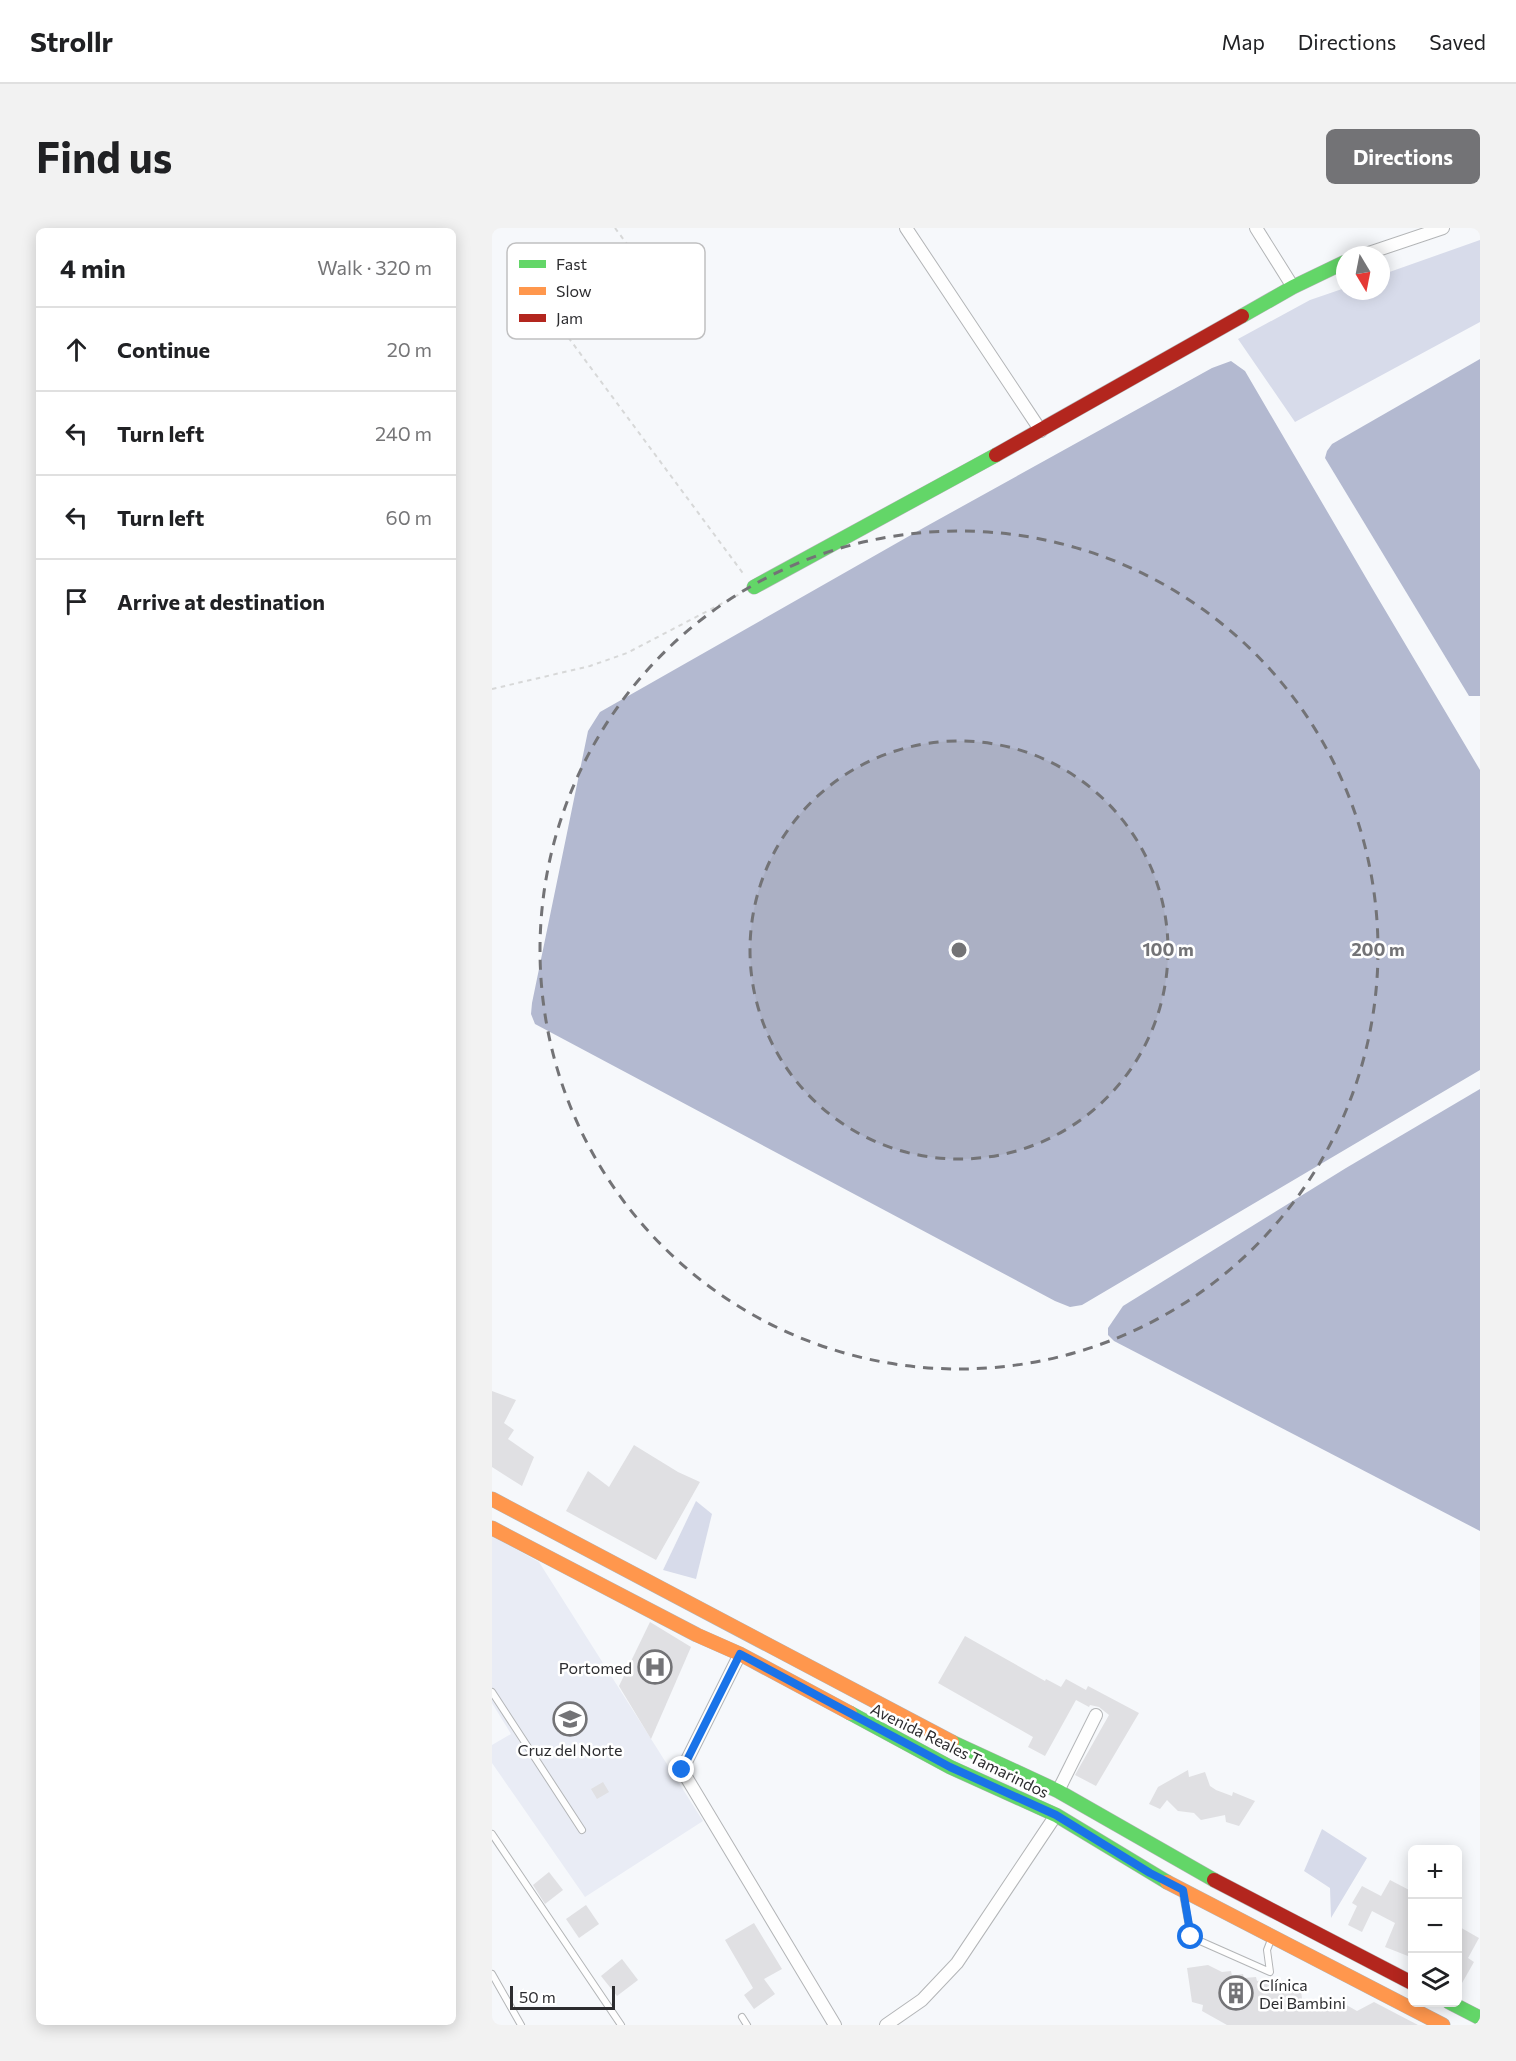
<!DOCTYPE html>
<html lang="en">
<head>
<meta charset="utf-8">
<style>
  body { margin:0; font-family:Commissioner,sans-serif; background:#f2f2f2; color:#202124 }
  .controls { position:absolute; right:18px; bottom:18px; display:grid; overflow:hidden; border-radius:9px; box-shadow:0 3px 15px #0003 }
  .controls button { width:54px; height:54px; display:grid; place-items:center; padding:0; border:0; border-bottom:2px solid #e0e0e0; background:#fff; color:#202124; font:30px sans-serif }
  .compass { position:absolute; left:844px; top:18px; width:54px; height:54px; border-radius:50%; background:#fff; box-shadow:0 3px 15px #0003; rotate:170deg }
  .scale { position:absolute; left:18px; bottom:15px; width:105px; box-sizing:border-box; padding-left:6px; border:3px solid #2c2c2f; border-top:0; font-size:16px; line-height:21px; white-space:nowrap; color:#2c2c2f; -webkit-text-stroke:4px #fff; paint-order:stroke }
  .stop { position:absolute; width:18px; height:18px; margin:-14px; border:4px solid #1a73e8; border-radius:50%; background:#fff }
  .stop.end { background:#1a73e8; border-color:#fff; box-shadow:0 2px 6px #0008 }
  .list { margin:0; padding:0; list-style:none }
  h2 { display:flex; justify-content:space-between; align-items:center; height:78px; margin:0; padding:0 24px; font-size:26px }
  h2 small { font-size:20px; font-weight:400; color:#757577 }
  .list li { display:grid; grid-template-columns:39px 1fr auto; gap:18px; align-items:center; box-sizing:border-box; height:84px; padding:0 24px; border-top:2px solid #e0e0e0 }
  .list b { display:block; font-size:22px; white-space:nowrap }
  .list em { font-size:20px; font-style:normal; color:#757577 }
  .icon { flex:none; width:33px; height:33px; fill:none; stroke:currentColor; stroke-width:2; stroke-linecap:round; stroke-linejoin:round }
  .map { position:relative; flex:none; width:988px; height:1797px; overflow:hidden; border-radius:9px }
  header { display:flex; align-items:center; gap:36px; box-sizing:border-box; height:84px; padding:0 30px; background:#fff; border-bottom:2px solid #e0e0e0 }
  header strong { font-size:28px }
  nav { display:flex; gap:33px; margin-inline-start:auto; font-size:21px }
  .intro { display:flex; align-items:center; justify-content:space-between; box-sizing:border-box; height:144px; padding:0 36px }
  h1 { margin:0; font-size:42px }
  .button { padding:15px 27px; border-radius:9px; background:#737376; color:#fff; font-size:21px; font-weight:700 }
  main { display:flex; gap:36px; padding:0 36px }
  aside { flex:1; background:#fff; border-radius:9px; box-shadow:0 3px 15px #0003 }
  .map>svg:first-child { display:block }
</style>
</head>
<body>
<header>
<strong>Strollr</strong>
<nav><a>Map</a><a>Directions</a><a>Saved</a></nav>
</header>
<div class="intro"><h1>Find us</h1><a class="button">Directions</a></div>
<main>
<aside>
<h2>4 min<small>Walk · 320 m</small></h2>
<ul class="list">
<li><svg class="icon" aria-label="ahead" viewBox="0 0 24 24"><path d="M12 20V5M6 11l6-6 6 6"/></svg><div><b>Continue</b></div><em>20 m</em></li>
<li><svg class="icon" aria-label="left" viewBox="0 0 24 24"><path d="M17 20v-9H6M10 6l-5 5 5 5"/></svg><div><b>Turn left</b></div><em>240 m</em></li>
<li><svg class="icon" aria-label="left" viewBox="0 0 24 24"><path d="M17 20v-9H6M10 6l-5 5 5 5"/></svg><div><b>Turn left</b></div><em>60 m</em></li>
<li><svg class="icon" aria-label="arrive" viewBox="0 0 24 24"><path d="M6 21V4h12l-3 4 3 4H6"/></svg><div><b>Arrive at destination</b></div></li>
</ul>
</aside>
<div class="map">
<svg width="988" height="1797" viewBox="0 0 988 1797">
  <rect width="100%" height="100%" fill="#f6f8fb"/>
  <polygon fill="#e9ecf5" points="0,1308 47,1334 211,1593 93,1669 0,1535 0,1517 19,1506 0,1475"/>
  <g fill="#d7dbea">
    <polygon points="988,12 988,94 803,194 746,111 818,72 853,60 853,63 889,63 889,47"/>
    <polygon points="204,1273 220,1286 204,1351 171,1342"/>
    <polygon points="830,1601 875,1630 839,1690 838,1660 812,1643"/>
  </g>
  <g fill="#b3b9d0">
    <polygon points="988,131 988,468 977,468 833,230 835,223 840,216"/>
    <polygon points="739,133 753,143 880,360 988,542 988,842 590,1077 578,1079 563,1073 43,796 39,786 40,775 96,503 108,484 433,299 720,140"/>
    <polygon points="988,861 988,1303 622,1113 616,1107 616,1100 631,1078 854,940"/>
  </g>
  <g fill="#e0e0e3">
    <polygon points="0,1163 24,1172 12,1195 22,1202 16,1211 42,1229 30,1258 0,1239"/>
    <polygon points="142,1217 186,1244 208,1254 164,1332 74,1283 96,1243 117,1259"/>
    <polygon points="158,1394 199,1419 159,1511 127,1458"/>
    <polygon points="473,1408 553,1453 554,1451 569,1459 574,1451 594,1462 596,1458 647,1485 604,1558 583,1547 617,1487 607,1479 598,1477 597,1479 584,1472 553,1528 536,1519 541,1509 446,1455"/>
    <polygon points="696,1542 697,1549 713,1544 718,1558 724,1562 740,1568 741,1564 763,1573 747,1598 734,1594 733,1587 709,1592 702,1585 686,1583 675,1572 668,1581 657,1576 666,1559"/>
    <polygon points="111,1554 117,1564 105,1571 99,1561"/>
    <polygon points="57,1644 71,1662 53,1676 41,1657"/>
    <polygon points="898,1652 921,1664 921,1730 893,1719 903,1695 880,1683 870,1704 856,1697 865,1678 860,1675 870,1658 889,1668"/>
    <polygon points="94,1677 107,1696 87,1710 74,1691"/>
    <polygon points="262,1695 290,1741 272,1751 283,1766 262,1781 252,1767 261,1760 233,1712"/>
    <polygon points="966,1698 987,1710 976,1730 982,1734 966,1762"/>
    <polygon points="130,1731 146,1752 125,1768 109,1748"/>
    <polygon points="716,1737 730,1744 739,1743 740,1748 751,1746 752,1750 764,1749 765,1753 774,1752 774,1756 808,1753 810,1771 827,1783 844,1771 865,1783 882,1774 926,1797 735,1797 710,1783 711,1777 700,1774 695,1740"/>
  </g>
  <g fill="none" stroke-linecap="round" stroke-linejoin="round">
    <defs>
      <g id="lane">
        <polyline points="0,1464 90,1602"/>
        <polyline points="0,1606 129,1797"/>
        <polyline points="691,1666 699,1709 778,1744 775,1722 780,1709"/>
        <polyline points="0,1746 29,1797"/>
        <polyline points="250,1789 255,1797"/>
      </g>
      <g id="street">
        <polyline points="414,0 549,203"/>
        <polyline points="764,0 801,59"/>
        <polyline points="871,27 951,0"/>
        <polyline points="248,1426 190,1542 343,1797"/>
        <polyline points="566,1563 604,1487"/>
        <polyline points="394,1797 430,1772 465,1735 564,1587"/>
      </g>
      <g id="fast">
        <polyline points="750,88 801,59 853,34"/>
        <polyline points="262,359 504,227"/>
        <polyline points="358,1485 458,1539 564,1587 675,1654"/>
        <polyline points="460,1514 566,1563 722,1652"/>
        <polyline points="957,1774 988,1790"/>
      </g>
      <g id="slow">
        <polyline points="0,1271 460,1514"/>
        <polyline points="0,1300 205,1407 248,1426 358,1485"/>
        <polyline points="675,1654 951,1797"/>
      </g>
      <g id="jam">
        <polyline points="504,227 750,88"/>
        <polyline points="722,1652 920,1755"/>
      </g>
    </defs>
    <use href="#lane" stroke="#b3b5b7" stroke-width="8"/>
    <use href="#street" stroke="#b3b5b7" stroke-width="14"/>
    <use href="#fast" stroke="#b3b5b7" stroke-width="15"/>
    <use href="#slow" stroke="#b3b5b7" stroke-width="15"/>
    <use href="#jam" stroke="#b3b5b7" stroke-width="15"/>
    <g stroke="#d7d8d8" stroke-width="2" stroke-dasharray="4.5 4.5" stroke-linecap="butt">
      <polyline points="123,0 138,20 56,82 253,348"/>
      <polyline points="0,461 98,438 135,425 248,366"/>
    </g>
    <use href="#lane" stroke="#fefefe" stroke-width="6"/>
    <use href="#street" stroke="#fefefe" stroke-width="12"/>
    <use href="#fast" stroke="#63d668" stroke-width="14"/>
    <use href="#slow" stroke="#ff974d" stroke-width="14"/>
    <use href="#jam" stroke="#b3261e" stroke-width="14"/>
  </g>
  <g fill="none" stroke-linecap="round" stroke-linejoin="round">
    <polyline stroke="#1a73e8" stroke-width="8" points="190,1542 248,1426 458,1539 564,1587 658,1645 691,1662 699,1709"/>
  </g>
  <circle cx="467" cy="722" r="209" fill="#737376" fill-opacity=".12"/>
  <g fill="none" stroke="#737376" stroke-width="3" stroke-dasharray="10 8">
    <circle cx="467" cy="722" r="209"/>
    <circle cx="467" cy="722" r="419"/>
  </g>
  <defs>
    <symbol id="hospital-ring" viewBox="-11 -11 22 22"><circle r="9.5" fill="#fff" stroke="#737376" stroke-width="1.5"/><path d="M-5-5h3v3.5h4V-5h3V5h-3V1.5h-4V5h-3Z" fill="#737376"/></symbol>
    <symbol id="school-ring" viewBox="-11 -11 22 22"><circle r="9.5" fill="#fff" stroke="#737376" stroke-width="1.5"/><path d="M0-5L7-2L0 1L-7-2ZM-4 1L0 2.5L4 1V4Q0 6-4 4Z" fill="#737376"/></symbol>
    <symbol id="building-ring" viewBox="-11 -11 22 22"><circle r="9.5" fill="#fff" stroke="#737376" stroke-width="1.5"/><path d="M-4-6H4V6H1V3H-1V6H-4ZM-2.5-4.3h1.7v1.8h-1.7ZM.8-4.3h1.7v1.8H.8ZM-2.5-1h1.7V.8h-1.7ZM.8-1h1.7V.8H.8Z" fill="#737376"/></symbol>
  </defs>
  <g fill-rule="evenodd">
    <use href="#hospital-ring" x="144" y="1420" width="38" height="38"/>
    <use href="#school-ring" x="59" y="1472" width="38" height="38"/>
    <use href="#building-ring" x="725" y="1746" width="38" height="38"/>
  </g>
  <g text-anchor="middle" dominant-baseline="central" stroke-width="5" stroke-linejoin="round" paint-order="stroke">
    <g font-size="16" fill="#2c2c2f" stroke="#fff" text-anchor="end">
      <text x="140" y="1439">Portomed</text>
      <text x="78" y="1521" text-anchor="middle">Cruz del Norte</text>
      <text x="767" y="1756" text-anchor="start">Clínica<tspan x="767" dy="18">Dei Bambini</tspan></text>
    </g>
    <g font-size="16" fill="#2c2c2f" stroke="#fff">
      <text transform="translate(468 1522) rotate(26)">Avenida Reales Tamarindos</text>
    </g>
  </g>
  <rect x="15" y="15" width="198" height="96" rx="9" fill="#fff" stroke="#c0c0c1" stroke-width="1.5"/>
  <rect x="27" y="32" width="27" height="8" fill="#63d668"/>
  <rect x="27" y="59" width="27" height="8" fill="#ff974d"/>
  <rect x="27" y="86" width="27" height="8" fill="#b3261e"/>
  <g font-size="16" fill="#2c2c2f">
    <text x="64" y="42">Fast</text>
    <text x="64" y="69">Slow</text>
    <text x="64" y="96">Jam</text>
  </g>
  <circle cx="467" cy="722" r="9" fill="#737376" stroke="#fff" stroke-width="3"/>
  <g font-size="18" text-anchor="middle" font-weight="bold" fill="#737376" stroke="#fff" stroke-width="5" stroke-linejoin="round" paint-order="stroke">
    <text x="676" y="728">100 m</text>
    <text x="886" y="728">200 m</text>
  </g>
</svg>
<div class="controls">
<button>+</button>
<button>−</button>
<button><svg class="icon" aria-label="layers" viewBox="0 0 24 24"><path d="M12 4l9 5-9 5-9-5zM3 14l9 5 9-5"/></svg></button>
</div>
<svg class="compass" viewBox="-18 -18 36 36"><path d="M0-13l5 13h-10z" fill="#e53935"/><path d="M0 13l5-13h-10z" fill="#757577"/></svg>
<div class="scale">50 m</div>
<div class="stop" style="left:699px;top:1709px"></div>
<div class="stop end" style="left:190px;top:1542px"></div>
</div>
</main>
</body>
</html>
